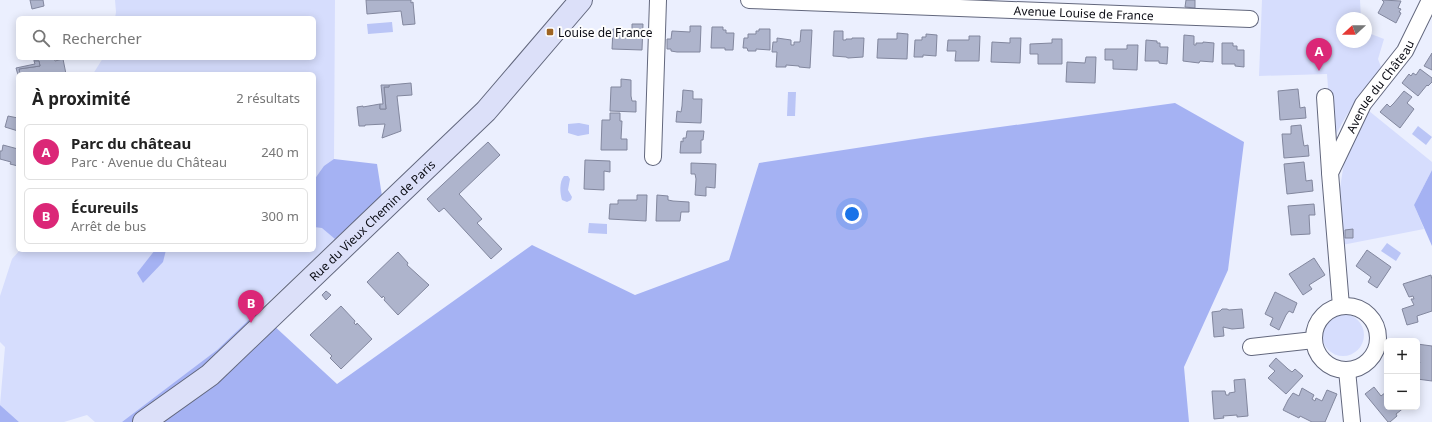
<!DOCTYPE html>
<html lang="fr">
<head>
<meta charset="utf-8">
<style>
  body { margin:0; font-family:"Noto Sans",sans-serif; background:#f6f6f6; color:#222 }
  .controls { position:absolute; right:12px; bottom:12px; display:grid; overflow:hidden; border-radius:6px; box-shadow:0 2px 10px #0003 }
  .controls button { width:36px; height:36px; display:grid; place-items:center; padding:0; border:0; border-bottom:1px solid #e0e0e0; background:#fff; color:#222; font:20px sans-serif }
  .compass { position:absolute; left:1336px; top:12px; width:36px; height:36px; border-radius:50%; background:#fff; box-shadow:0 2px 10px #0003; rotate:249deg }
  .you { position:absolute; left:852px; top:214px; width:14px; height:14px; margin:-10px; border:3px solid #fff; border-radius:50%; background:#1a73e8; box-shadow:0 0 0 6px #1a73e833 }
  .badge { display:grid; place-items:center; width:26px; height:26px; border-radius:50%; background:#db2777; color:#fff; font-size:13px; font-weight:700 }
  .pin { position:absolute; translate:-50% -33px; filter:drop-shadow(0 1px 2px #0008) }
  .pin::after { content:''; position:absolute; top:21px; width:14px; height:12px; background:inherit; clip-path:polygon(0 0,100% 0,50% 100%) }
  .list { margin:0; padding:0; list-style:none }
  h2 { display:flex; justify-content:space-between; align-items:center; height:52px; margin:0; padding:0 16px; font-size:17px }
  h2 small { font-size:13px; font-weight:400; color:#767676 }
  .list li { display:grid; grid-template-columns:26px 1fr auto; gap:12px; align-items:center; box-sizing:border-box; height:56px; margin:0 8px 8px; padding:0 8px; border:1px solid #e0e0e0; border-radius:6px }
  .list b { display:block; font-size:15px; white-space:nowrap }
  .list p { margin:0; font-size:13px; white-space:nowrap; color:#767676 }
  .list em { font-size:13px; font-style:normal; color:#767676 }
  .icon { flex:none; width:22px; height:22px; fill:none; stroke:currentColor; stroke-width:2; stroke-linecap:round; stroke-linejoin:round }
  .map { position:relative; flex:none; width:1432px; height:422px; overflow:hidden }
  .search { position:absolute; background:#fff; box-shadow:0 2px 10px #0003; left:16px; top:16px; width:300px; height:44px; display:flex; align-items:center; gap:10px; box-sizing:border-box; padding:0 14px; border-radius:6px; color:#767676; font-size:15px }
  .panel { position:absolute; background:#fff; box-shadow:0 2px 10px #0003; left:16px; top:72px; width:300px; height:180px; border-radius:6px }
  .map>svg:first-child { display:block }
</style>
</head>
<body>
<div class="map">
<svg width="1432" height="422" viewBox="0 0 1432 422">
  <rect width="100%" height="100%" fill="#ebeffe"/>
  <g fill="#d6ddfd">
    <polygon points="115,0 335,0 334,159 365,211 217,350 125,421 122,422 95,422 87,415 64,422 19,422 0,405 5,347 0,342 0,296 12,259 20,250 314,250 314,74 93,74 103,58 314,58 314,18 115,18 116,12"/>
    <path d="M 1262,0 L 1360,0 L 1361,18 L 1342,18 L 1342,42 L 1366,42 L 1366,32 L 1384,39 L 1378,59 L 1381,67 C 1363,92 1343,116 1332,144 L 1327,74 L 1259,76 Z"/>
    <polygon points="1369,111 1432,162 1432,170 1414,205 1424,229 1342,245 1340,188 1346,150"/>
    <circle cx="1343" cy="335" r="21"/>
  </g>
  <g fill="#a5b2f3">
    <polygon points="1175,103 1244,142 1228,270 1184,367 1189,422 122,422 217,350 258,311 337,384 532,245 635,295 729,260 759,163 928,137"/>
    <polygon points="334,159 377,164 382,196 335,239 322,228 314,227 314,180 324,166"/>
    <polygon points="1432,170 1432,246 1414,205"/>
    <polygon points="155,250 166,250 163,262 143,283 137,273"/>
    <polygon points="0,405 19,422 0,422"/>
  </g>
  <g fill="#bac5f6">
    <polygon points="392,22 393,32 368,34 367,24"/>
    <polygon points="788,92 796,92 795,116 787,116"/>
    <polygon points="579,123 589,125 589,134 578,136 568,133 568,124"/>
    <polygon points="1418,126 1432,137 1426,145 1412,134"/>
    <path d="M 564,176 L 568,176 L 570,179 L 568,190 L 572,197 L 571,200 L 567,202 L 562,200 C 560,193 559,182 564,176 Z"/>
    <polygon points="589,223 607,224 607,234 588,233"/>
    <polygon points="1387,243 1401,253 1396,261 1381,251"/>
  </g>
  <g fill="#aeb4cc" stroke="#82879e">
    <polygon points="30,0 43,0 44,6 32,9"/>
    <polygon points="366,0 411,0 411,3 413,2 415,24 403,25 401,11 367,14"/>
    <polygon points="1186,0 1195,0 1195,8 1185,7"/>
    <polygon points="1382,0 1401,1 1398,8 1401,9 1399,12 1401,13 1396,23 1378,13 1384,2"/>
    <polygon points="632,24 643,24 642,50 612,49 613,29 632,30"/>
    <polygon points="690,26 701,26 700,52 677,52 671,51 671,49 667,49 667,39 671,39 672,31 690,32"/>
    <polygon points="712,27 723,27 723,30 726,30 726,33 734,33 733,50 725,50 725,48 711,48"/>
    <polygon points="759,29 770,29 770,50 756,49 756,51 748,51 747,48 743,48 744,38 748,38 748,34 756,34 756,31 759,31"/>
    <polygon points="801,30 812,30 810,68 799,67 799,66 786,65 786,67 776,67 777,52 772,52 773,42 777,42 777,38 791,40 791,45 794,45 794,42 800,42"/>
    <polygon points="834,31 843,31 843,40 846,40 846,39 852,39 852,38 864,38 863,57 848,58 846,57 833,56"/>
    <polygon points="897,33 908,34 907,59 877,58 878,39 897,39"/>
    <polygon points="926,34 937,35 936,56 923,55 923,57 914,57 915,40 922,40 922,37 926,37"/>
    <polygon points="1184,35 1194,36 1194,45 1196,45 1196,43 1203,43 1203,42 1214,43 1213,62 1200,61 1199,63 1183,61"/>
    <polygon points="969,36 980,36 979,61 955,61 956,51 947,51 948,40 969,40"/>
    <polygon points="1010,38 1021,38 1020,63 991,62 992,42 1010,43"/>
    <polygon points="1052,39 1062,39 1062,64 1038,64 1038,54 1030,54 1030,44 1052,43"/>
    <polygon points="1146,40 1157,41 1157,43 1160,43 1160,47 1168,47 1167,64 1159,63 1159,61 1145,61"/>
    <polygon points="1222,43 1233,43 1233,46 1237,46 1237,50 1244,50 1244,67 1235,66 1235,64 1222,64"/>
    <polygon points="1127,45 1138,45 1137,70 1113,69 1113,60 1105,60 1105,49 1127,49"/>
    <polygon points="1432,53 1432,70 1424,66"/>
    <polygon points="1086,57 1096,57 1095,83 1066,82 1067,62 1085,63"/>
    <polygon points="34,58 54,58 55,61 63,59 66,74 20,74 19,69 40,66 39,61 34,61"/>
    <polygon points="34,61 39,61 40,66 19,69 20,74 18,74 18,75 16,68 35,64"/>
    <polygon points="1420,69 1432,78 1432,82 1428,86 1427,85 1418,96 1402,83 1409,74 1411,76 1413,73 1416,75"/>
    <polygon points="621,79 631,80 631,96 632,101 636,101 636,112 610,111 611,87 621,87"/>
    <polygon points="411,83 412,95 397,96 401,131 382,138 385,124 365,125 365,126 359,126 357,107 363,106 363,107 380,104 380,109 386,109 384,87 389,87 389,85"/>
    <polygon points="381,85 389,85 389,87 384,87 386,109 380,109 380,104 383,104"/>
    <polygon points="1298,89 1300,108 1305,107 1306,118 1280,120 1278,91"/>
    <polygon points="683,90 693,91 693,99 702,99 701,123 676,122 677,111 681,112 682,106"/>
    <polygon points="1404,91 1412,97 1407,103 1414,109 1400,128 1380,112 1387,104 1390,107 1394,103"/>
    <polygon points="610,113 620,113 620,121 622,121 621,139 627,139 627,150 601,150 602,120 610,120"/>
    <polygon points="8,116 18,118 18,131 5,127"/>
    <polygon points="1301,125 1303,140 1304,146 1308,145 1309,156 1284,158 1282,134 1291,134 1291,126"/>
    <polygon points="687,131 704,131 703,140 701,140 701,153 680,153 681,141 683,142 683,138 686,138"/>
    <polygon points="488,142 500,155 459,194 482,219 477,223 502,249 491,259 444,208 439,212 427,199"/>
    <polygon points="3,145 18,149 18,166 10,164 11,162 0,159 0,151 2,151"/>
    <polygon points="585,160 610,161 610,172 604,171 604,190 584,189"/>
    <polygon points="1304,162 1306,181 1312,180 1313,191 1287,194 1284,164"/>
    <polygon points="691,163 716,164 715,188 706,187 706,196 695,195 696,179 695,174 691,174"/>
    <polygon points="637,195 647,195 646,221 609,219 610,204 618,204 618,200 637,200"/>
    <polygon points="657,195 668,196 668,200 673,201 689,202 689,212 681,212 680,221 656,221"/>
    <polygon points="1314,204 1315,215 1309,215 1310,234 1291,235 1288,206"/>
    <polygon points="1353,229 1353,238 1345,238 1345,230"/>
    <polygon points="1367,250 1391,267 1377,288 1368,282 1371,277 1356,266"/>
    <polygon points="398,252 408,263 407,265 429,285 398,315 384,300 385,298 383,296 382,298 367,282"/>
    <polygon points="1314,258 1325,275 1309,285 1312,289 1303,295 1289,274"/>
    <polygon points="1431,275 1432,280 1432,311 1417,316 1418,322 1407,325 1402,309 1414,305 1411,299 1414,299 1413,296 1409,297 1403,284"/>
    <polygon points="326,291 331,295 326,300 322,295"/>
    <polygon points="1275,292 1297,303 1293,313 1289,311 1286,315 1279,330 1270,325 1273,318 1265,314"/>
    <polygon points="341,306 355,321 354,323 356,325 357,323 372,339 341,369 330,358 332,356 310,335"/>
    <polygon points="1222,309 1227,309 1229,310 1242,309 1244,328 1232,329 1223,327 1224,336 1214,337 1212,312 1220,311"/>
    <polygon points="1417,344 1432,346 1432,381 1417,379 1417,365 1419,365 1420,362 1417,362"/>
    <polygon points="1276,358 1288,369 1292,372 1295,369 1303,376 1286,394 1268,378 1275,371 1269,366"/>
    <polygon points="1245,379 1248,416 1237,417 1237,415 1223,416 1224,418 1214,419 1212,391 1225,391 1226,395 1229,395 1229,393 1235,392 1234,380"/>
    <polygon points="1374,387 1381,396 1386,392 1387,393 1387,407 1405,407 1396,414 1397,416 1390,422 1388,422 1365,394"/>
    <polygon points="1302,388 1314,395 1312,399 1315,401 1316,398 1322,401 1327,390 1337,394 1325,422 1312,422 1300,416 1299,418 1283,410 1288,400 1293,393 1299,396"/>
  </g>
  <g fill="none" stroke-linecap="round" stroke-linejoin="round">
    <defs>
      <g id="street">
        <path id="s1" d="M 749,0 L 1250,19"/>
        <polyline points="1325,97 1330,172"/>
        <polyline points="653,157 658,0"/>
        <path id="s2" d="M 1341,306 L 1330,173 L 1363,104 L 1405,51 L 1430,0"/>
        <circle cx="1346" cy="338" r="32"/>
        <polyline points="1251,347 1314,340"/>
        <polyline points="1347,370 1352,422"/>
      </g>
      <g id="secondary">
        <path id="s3" d="M 144,422 L 210,375 L 486,111 L 581,0"/>
      </g>
    </defs>
    <use href="#street" stroke="#62677d" stroke-width="18"/>
    <use href="#secondary" stroke="#62677d" stroke-width="24"/>
    <use href="#street" stroke="#fff" stroke-width="16"/>
    <use href="#secondary" stroke="#dce0f9" stroke-width="22"/>
  </g>
  <rect fill="#9e6423" stroke="#fdfdfd" stroke-width="1.5" x="546" y="28" width="8" height="8" rx="2"/>
  <g text-anchor="middle" dominant-baseline="central" stroke-width="4" stroke-linejoin="round" paint-order="stroke">
    <g font-size="12" fill="#0b0c14" stroke="#fdfdfd">
      <text stroke="none"><textPath href="#s1" startOffset="335">Avenue Louise de France</textPath></text>
      <text stroke="none"><textPath href="#s2" startOffset="234">Avenue du Château</textPath></text>
      <text stroke="none"><textPath href="#s3" startOffset="305">Rue du Vieux Chemin de Paris</textPath></text>
    </g>
    <g font-size="12" fill="#0b0c14" stroke="#fdfdfd" text-anchor="start">
      <text x="558" y="32">Louise de France</text>
    </g>
  </g>
</svg>
<div class="controls">
<button>+</button>
<button>−</button>
</div>
<svg class="compass" viewBox="-18 -18 36 36"><path d="M0-13l5 13h-10z" fill="#e53935"/><path d="M0 13l5-13h-10z" fill="#767676"/></svg>
<div class="you"></div>
<div class="pin badge" style="left:1319px;top:71px">A</div>
<div class="pin badge" style="left:251px;top:323px">B</div>
<div class="search"><svg class="icon" aria-label="search" viewBox="0 0 24 24"><circle cx="10" cy="10" r="6"/><path d="M15 15l6 6"/></svg>Rechercher</div>
<section class="panel">
<h2>À proximité<small>2 résultats</small></h2>
<ul class="list">
<li><span class="badge">A</span><div><b>Parc du château</b><p>Parc · Avenue du Château</p></div><em>240 m</em></li>
<li><span class="badge">B</span><div><b>Écureuils</b><p>Arrêt de bus</p></div><em>300 m</em></li>
</ul>
</section>
</div>
</body>
</html>
